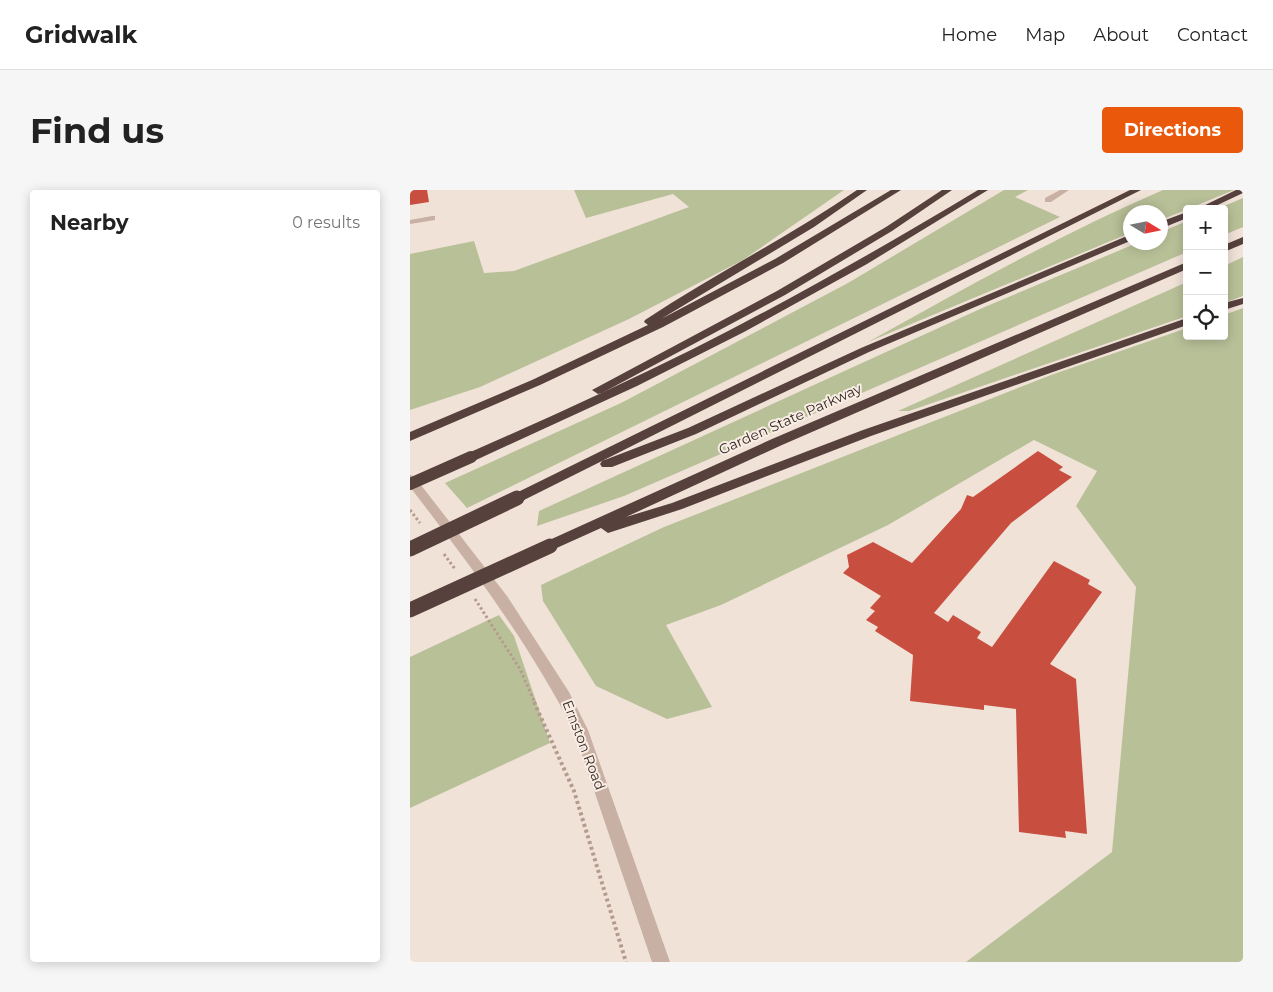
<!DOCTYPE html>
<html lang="en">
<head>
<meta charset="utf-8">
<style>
  body { margin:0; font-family:Montserrat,sans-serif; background:#f6f6f6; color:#222 }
  .controls { position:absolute; right:15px; top:15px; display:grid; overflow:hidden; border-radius:5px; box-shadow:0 2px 12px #0003 }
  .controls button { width:45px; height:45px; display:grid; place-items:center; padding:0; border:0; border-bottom:1px solid #e0e0e0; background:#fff; color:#222; font:25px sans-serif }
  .compass { position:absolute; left:713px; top:15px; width:45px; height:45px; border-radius:50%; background:#fff; box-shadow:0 2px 12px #0003; rotate:100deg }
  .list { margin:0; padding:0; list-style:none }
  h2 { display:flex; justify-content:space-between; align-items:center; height:65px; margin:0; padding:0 20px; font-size:21px }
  h2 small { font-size:16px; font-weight:400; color:#767676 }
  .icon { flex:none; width:28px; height:28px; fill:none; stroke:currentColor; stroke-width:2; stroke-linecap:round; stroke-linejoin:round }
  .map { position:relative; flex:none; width:833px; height:772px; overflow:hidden; border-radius:5px }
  header { display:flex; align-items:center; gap:30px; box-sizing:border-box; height:70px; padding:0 25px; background:#fff; border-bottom:1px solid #e0e0e0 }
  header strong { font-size:24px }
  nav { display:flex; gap:28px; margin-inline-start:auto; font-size:18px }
  .intro { display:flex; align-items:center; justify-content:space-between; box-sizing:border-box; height:120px; padding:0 30px }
  h1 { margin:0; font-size:35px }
  .button { padding:12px 22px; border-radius:5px; background:#ea580c; color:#fff; font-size:18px; font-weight:700 }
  main { display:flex; gap:30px; padding:0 30px }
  aside { flex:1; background:#fff; border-radius:5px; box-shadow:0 2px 12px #0003 }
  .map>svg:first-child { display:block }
</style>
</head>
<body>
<header>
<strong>Gridwalk</strong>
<nav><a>Home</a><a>Map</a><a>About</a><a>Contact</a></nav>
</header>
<div class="intro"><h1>Find us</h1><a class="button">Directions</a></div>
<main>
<aside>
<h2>Nearby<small>0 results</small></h2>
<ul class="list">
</ul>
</aside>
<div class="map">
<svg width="833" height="772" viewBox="0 0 833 772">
  <rect width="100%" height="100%" fill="#f1e2d8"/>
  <g fill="#b8c098">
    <polygon points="164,0 434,0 333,70 219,129 70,197 0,220 0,64 64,51 74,83 104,81 279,17 263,4 176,28"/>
    <polygon points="594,0 618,0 605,7 650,27 57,318 35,293 211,213 438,93"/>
    <path d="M 753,0 L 824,0 L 751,30 L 750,22 L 720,22 L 720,43 L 458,152 C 555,98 651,44 753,0 Z"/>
    <polygon points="833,8 833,37 814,45 814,19 807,19"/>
    <polygon points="777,31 777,62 214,306 127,336 129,321 570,119 727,53 750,52 751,42"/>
    <polygon points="833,67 833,106 814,113 814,76"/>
    <polygon points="777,92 777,126 499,221 488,221"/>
    <polygon points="833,118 833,772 556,772 702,662 726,397 666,316 687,281 624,250 478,335 311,415 256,435 302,517 257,529 186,496 133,411 131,395 254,337 641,185 777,138 777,146 814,146 814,125"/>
    <polygon points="89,425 104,446 140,553 0,618 0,467"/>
  </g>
  <g fill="#c84f3f">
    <polygon points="0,0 17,0 19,12 0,15"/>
    <polygon points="628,261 653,277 649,280 662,287 601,333 524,423 538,432 543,425 571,442 567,448 582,457 644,371 680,390 678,394 692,402 640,474 666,489 677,644 655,641 656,648 609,642 606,519 574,515 574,520 500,511 503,465 465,441 468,437 456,430 465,421 460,418 471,406 433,383 439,377 437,365 463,352 502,373 551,319 557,305 563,307"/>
  </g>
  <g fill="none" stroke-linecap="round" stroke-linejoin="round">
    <g stroke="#b59a8e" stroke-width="3" stroke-dasharray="2.5 2.5" stroke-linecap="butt">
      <polyline points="0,320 10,333"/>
      <polyline points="34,364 45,379"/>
      <polyline points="65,409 110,479 125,513"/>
    </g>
    <polyline stroke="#b59a8e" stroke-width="4" stroke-dasharray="3 3" stroke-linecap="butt" points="124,512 164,601 216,772"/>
    <g fill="#c9b0a4" fill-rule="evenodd">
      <polygon points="650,0 659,0 641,12 635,12 635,8"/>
      <polygon points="22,26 25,26 25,30 0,34 0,30"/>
      <path d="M 0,285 L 4,286 L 97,406 L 159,502 L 178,540 L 260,772 L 242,772 L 164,541 C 119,453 60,375 0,297 Z"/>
    </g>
    <g fill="#56413d" fill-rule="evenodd">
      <path d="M 447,0 L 457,0 L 404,37 L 251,129 L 365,69 L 481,0 L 491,0 L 373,73 L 253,137 L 130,195 L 0,251 L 0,242 L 122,190 L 238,135 L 234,132 L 235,130 C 304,84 379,47 447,0 Z"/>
      <polygon points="532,0 542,0 482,41 375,105 192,203 188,204 182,200 367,101 476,37"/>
      <path d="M 568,0 L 578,0 L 457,74 L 334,142 L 227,196 L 66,270 L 56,270 L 54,267 L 56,264 C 133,230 209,196 283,159 C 380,110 475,56 568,0 Z"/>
      <polygon points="720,0 731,0 192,271 278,238 451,158 717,46 720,45 720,51 459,162 286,244 202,277 192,277 190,274 192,271 112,311 107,313 100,308 102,305"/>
      <polygon points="826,0 833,0 833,3 799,19 787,19"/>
      <polygon points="777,22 777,28 750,39 750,32"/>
      <polygon points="833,47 833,54 814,62 814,55"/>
      <polygon points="777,72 777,79 372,255 216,327 262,313 453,240 777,128 777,135 461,246 272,319 198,343 191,338 140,361 135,360 133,356 135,352 362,249"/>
      <polygon points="833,108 833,114 814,120 814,113"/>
    </g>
    <polyline stroke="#56413d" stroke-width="12" points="0,294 61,267"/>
    <g stroke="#56413d" stroke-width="15">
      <polyline points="0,359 107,308"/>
      <polyline points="0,420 140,356"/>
    </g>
  </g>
  <g text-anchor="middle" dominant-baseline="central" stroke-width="4" stroke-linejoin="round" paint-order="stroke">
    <g font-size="14" fill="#342926" stroke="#f9ede4">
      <text transform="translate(380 229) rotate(-24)">Garden State Parkway</text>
      <text transform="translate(174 555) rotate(69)">Ernston Road</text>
    </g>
  </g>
</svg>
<div class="controls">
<button>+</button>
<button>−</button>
<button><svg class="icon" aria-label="locate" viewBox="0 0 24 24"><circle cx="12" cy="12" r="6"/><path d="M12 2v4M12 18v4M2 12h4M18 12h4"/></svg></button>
</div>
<svg class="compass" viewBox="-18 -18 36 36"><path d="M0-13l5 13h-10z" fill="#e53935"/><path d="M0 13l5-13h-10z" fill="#767676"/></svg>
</div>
</main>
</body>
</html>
